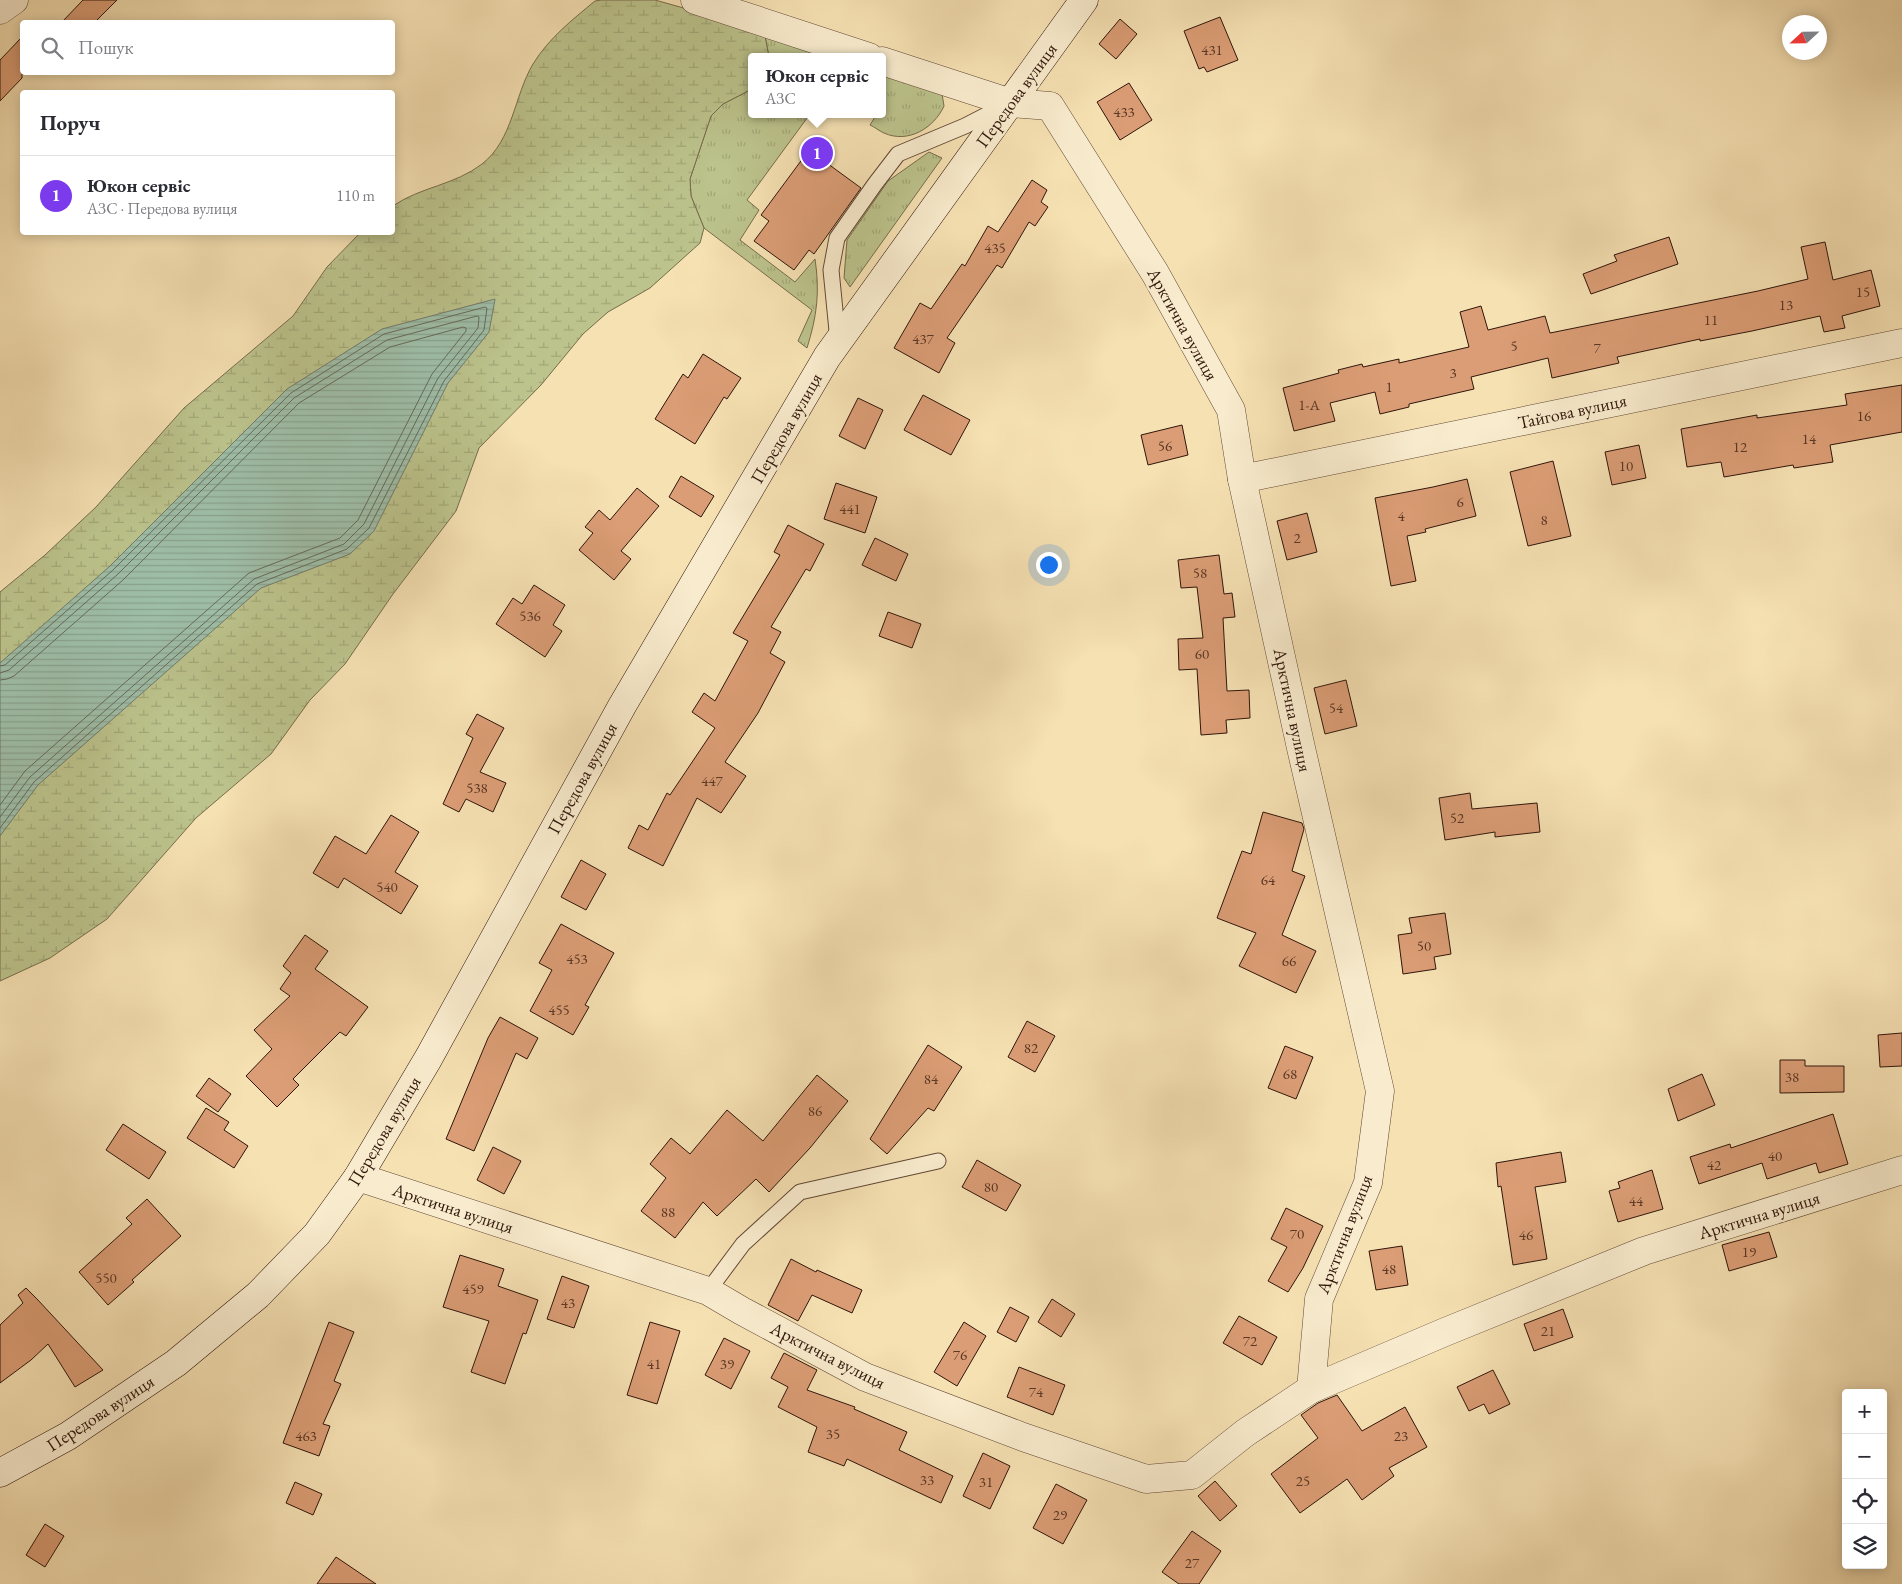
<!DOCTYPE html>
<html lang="uk">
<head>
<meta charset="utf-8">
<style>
  body { margin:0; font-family:"EB Garamond",serif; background:#f2f2f3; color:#2b2b33 }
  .controls { position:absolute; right:15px; bottom:15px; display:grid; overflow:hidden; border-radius:5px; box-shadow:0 2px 12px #0003 }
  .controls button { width:45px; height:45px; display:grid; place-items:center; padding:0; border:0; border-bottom:1px solid #e1e1e2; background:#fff; color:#2b2b33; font:25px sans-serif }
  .compass { position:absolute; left:1782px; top:15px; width:45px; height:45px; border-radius:50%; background:#fff; box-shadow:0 2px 12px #0003; rotate:248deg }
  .you { position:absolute; left:1048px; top:564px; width:18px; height:18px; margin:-12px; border:4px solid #fff; border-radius:50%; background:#1a73e8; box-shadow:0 0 0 8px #1a73e833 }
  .badge { display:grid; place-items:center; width:32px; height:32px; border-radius:50%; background:#7c3aed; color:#fff; font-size:16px; font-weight:700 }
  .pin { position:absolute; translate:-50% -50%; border:2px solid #fff; box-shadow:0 1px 5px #0006 }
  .popup { position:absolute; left:748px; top:53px; width:138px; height:65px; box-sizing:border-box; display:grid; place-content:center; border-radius:5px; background:#fff; filter:drop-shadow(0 1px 4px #0005); font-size:16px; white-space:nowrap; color:#7c7c81 }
  .popup b { font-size:19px; color:#2b2b33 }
  .popup::after { content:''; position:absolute; left:50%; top:100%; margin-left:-10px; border:10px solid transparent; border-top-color:#fff }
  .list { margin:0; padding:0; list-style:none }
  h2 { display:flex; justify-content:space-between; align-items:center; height:65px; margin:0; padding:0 20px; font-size:21px }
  h2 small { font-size:16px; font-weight:400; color:#7c7c81 }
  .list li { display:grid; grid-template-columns:32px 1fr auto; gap:15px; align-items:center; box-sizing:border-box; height:80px; padding:0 20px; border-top:1px solid #e1e1e2 }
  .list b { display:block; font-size:19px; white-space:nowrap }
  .list p { margin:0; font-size:16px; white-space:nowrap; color:#7c7c81 }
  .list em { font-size:16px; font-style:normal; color:#7c7c81 }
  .icon { flex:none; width:28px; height:28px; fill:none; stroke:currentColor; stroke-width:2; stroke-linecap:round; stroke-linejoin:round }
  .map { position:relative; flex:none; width:1902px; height:1584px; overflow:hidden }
  .search { position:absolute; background:#fff; box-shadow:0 2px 12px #0003; left:20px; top:20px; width:375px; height:55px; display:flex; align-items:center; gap:12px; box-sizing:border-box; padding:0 18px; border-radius:5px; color:#7c7c81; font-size:19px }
  .panel { position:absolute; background:#fff; box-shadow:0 2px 12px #0003; left:20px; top:90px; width:375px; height:145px; border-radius:5px }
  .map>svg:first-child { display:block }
</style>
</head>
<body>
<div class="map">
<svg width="1902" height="1584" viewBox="0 0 1902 1584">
  <defs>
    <pattern id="grass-tufts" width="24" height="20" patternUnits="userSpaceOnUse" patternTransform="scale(1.25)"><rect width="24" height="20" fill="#bcc38c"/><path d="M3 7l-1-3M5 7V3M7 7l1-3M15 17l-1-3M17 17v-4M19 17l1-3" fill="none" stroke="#a2a777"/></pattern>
    <pattern id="wetland-marsh" width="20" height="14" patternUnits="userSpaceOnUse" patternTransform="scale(1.25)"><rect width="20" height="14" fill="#bcc38c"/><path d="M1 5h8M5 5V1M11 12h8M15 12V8" fill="none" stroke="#a2a777"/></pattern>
    <pattern id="water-rules" width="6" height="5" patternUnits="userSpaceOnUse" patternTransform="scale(1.25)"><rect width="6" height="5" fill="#9ebea8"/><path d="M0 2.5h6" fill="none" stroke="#88a28f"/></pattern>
  </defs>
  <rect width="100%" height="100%" fill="#f6e1b3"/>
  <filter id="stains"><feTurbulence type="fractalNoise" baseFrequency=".004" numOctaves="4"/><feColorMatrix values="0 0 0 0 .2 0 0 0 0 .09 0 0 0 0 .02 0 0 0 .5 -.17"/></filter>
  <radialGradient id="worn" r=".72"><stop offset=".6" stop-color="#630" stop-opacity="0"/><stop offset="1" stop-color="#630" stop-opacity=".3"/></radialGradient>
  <g fill="url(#grass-tufts)" stroke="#766c4b">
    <polygon points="765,36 839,57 769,57"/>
    <path d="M 882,70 L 941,88 L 944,106 C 934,128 908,144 884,133 C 879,131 875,127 870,125 L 877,114 L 882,114 L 884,104 L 882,102 Z"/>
    <path d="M 752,89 L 752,114 L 810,114 L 747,200 L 759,210 L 740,240 L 795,282 L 815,259 C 820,292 817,316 807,348 L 798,341 L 812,310 L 704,228 L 691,196 L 690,179 L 711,116 L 723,104 Z"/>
    <polygon points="929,152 942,158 850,287 844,278 847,240 888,181"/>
  </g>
  <path fill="url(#wetland-marsh)" stroke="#766c4b" d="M 601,0 L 655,0 L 723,19 L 765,36 L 769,57 L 752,57 L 752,89 L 723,104 L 711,116 L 690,179 L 691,196 L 704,228 L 700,243 L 650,288 L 608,312 L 583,334 L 541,385 L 479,448 L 456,511 L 393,594 L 345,664 L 310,700 L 271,754 L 196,818 L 107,919 L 50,958 L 0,981 L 0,592 L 45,555 L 96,507 L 184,408 L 293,316 L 327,267 L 360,233 L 392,232 L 393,206 C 420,187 455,185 482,164 C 513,140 514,96 533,64 C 549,38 572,20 595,1 Z"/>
  <polygon fill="url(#water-rules)" stroke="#727a69" points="495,299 489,332 448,383 374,531 350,554 261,588 38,785 0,836 0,663 110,566 287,389 382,329"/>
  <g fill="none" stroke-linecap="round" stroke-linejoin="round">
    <g stroke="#666a59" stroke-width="1">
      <polyline points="0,666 5,665 113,570 291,393 384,334 485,307 487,308 484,330 444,381 369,528 347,549 257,584 34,782 0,828"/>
      <polyline points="0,673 9,670 118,574 294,398 387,340 477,316 479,317 478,328 438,378 364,524 344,544 254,579 30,777 0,817"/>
      <polyline points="0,680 7,679 14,676 123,580 299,403 390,347 463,327 466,328 466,331 432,374 358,520 340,538 249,573 25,771 0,805"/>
    </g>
  </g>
  <g fill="#db9d75" stroke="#2f150a">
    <polygon points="83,0 117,0 95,22 62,22"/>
    <polygon points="1220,17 1238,60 1207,72 1204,67 1199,69 1184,31"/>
    <polygon points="1120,19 1137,34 1116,59 1099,44"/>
    <polygon points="22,37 22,78 0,101 0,60"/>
    <polygon points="1129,83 1152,120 1120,140 1097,102"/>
    <polygon points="809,150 861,188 814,254 809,250 794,270 754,241 769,221 761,215"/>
    <polygon points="1032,180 1047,190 1041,202 1048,207 1035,226 1029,222 1002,268 997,265 947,338 955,343 939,373 894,348 920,303 931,309 962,264 965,266 988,226 998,232"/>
    <polygon points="1669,237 1678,264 1591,294 1583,274 1617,261 1614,255"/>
    <polygon points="1825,242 1833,280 1871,270 1880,306 1842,316 1845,328 1824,332 1820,316 1752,331 1700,341 1700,339 1617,357 1619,363 1552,378 1548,358 1471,377 1474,389 1409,404 1409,407 1380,414 1375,392 1330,403 1335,421 1294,431 1283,388 1339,373 1338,370 1362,364 1363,367 1399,359 1399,363 1469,347 1460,312 1481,306 1488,330 1545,316 1550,333 1758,291 1808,279 1801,247"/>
    <polygon points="703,354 741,378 727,399 724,397 695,444 655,419 683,374 688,378"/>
    <polygon points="1902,385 1902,432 1830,445 1833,462 1794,468 1793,465 1724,477 1721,462 1687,467 1681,429 1757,415 1757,418 1847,405 1845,394"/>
    <polygon points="923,395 970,420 951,455 904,430"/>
    <polygon points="858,398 883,410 865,449 839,436"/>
    <polygon points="1182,425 1188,455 1148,465 1141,435"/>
    <polygon points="1639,445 1646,478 1612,485 1605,452"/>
    <polygon points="1553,461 1571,536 1528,546 1510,472"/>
    <polygon points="681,476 714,496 701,517 669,497"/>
    <polygon points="1467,479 1476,516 1425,529 1426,532 1407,536 1416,581 1391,586 1375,498 1433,487"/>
    <polygon points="836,483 877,497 865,533 824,519"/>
    <polygon points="637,488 659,506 621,551 631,559 614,580 579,550 593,533 585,527 599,510 610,520"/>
    <polygon points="1307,513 1317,552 1287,560 1277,521"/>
    <polygon points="788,525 824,544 810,571 806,569 771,627 781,632 770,653 785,662 758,713 725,762 746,776 721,813 697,798 663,866 628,848 639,825 648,830 667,793 670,795 715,728 692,712 704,693 715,701 748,641 733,633 780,555 774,552"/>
    <polygon points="875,538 908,554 896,581 862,565"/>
    <polygon points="1219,555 1224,594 1232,593 1235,617 1223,618 1227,691 1249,690 1250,718 1226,720 1227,733 1201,735 1197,669 1179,670 1178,639 1203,638 1197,587 1181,588 1178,560"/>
    <polygon points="534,585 565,605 553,625 562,631 545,657 496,624 513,598 522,604"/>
    <polygon points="888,612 921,624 912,648 879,636"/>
    <polygon points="1346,680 1357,726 1325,734 1314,688"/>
    <polygon points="477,714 504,728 480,772 506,783 493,812 466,799 459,812 443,804 473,738 466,734"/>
    <polygon points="1470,793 1472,809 1537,803 1540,832 1495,837 1495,832 1445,840 1439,798"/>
    <polygon points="1263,812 1302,823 1304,829 1292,871 1305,876 1282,935 1316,951 1296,993 1239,966 1256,933 1217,918 1242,851 1251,854"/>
    <polygon points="391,815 419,832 395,872 418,886 401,914 344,878 338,888 313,873 335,836 366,854"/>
    <polygon points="581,860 606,874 586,910 561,897"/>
    <polygon points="1445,913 1451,954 1434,957 1436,969 1403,974 1398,935 1412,933 1409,918"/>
    <polygon points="561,924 614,953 585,1005 589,1007 573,1035 530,1011 552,970 539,963"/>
    <polygon points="305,935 328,951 315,969 368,1007 346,1036 340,1032 293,1079 299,1085 277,1107 246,1076 272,1049 254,1030 290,996 280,989 291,973 283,966"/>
    <polygon points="500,1017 538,1038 527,1059 516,1053 474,1151 446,1139 488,1038"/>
    <polygon points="1027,1021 1055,1036 1035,1072 1008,1057"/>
    <polygon points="1902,1033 1902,1066 1880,1067 1878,1035"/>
    <polygon points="928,1045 962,1067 934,1111 928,1108 887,1154 870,1139"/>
    <polygon points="1285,1046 1313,1057 1296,1099 1268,1088"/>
    <polygon points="1780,1060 1805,1060 1805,1066 1844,1066 1844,1092 1780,1093"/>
    <polygon points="1702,1074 1715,1105 1678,1121 1668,1089"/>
    <polygon points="817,1075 848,1101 810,1148 769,1192 756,1179 717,1216 703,1202 675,1238 641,1211 666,1178 650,1164 671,1138 690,1154 727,1110 763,1141"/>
    <polygon points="209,1078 231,1094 218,1112 196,1096"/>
    <polygon points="206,1108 229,1122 224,1130 248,1146 234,1168 187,1138"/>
    <polygon points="1833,1114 1848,1164 1819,1173 1816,1163 1767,1179 1762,1163 1699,1184 1690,1157 1730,1144 1731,1148"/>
    <polygon points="123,1124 166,1152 149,1179 106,1150"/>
    <polygon points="493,1147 521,1161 504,1194 477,1180"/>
    <polygon points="1561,1152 1566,1182 1535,1187 1547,1259 1513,1265 1501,1186 1498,1187 1496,1163"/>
    <polygon points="977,1160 1021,1185 1006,1211 962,1187"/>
    <polygon points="1652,1170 1663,1209 1618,1222 1609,1191 1620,1188 1618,1182"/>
    <polygon points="147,1199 181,1236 132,1280 134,1282 108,1305 79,1272 132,1224 126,1218"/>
    <polygon points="1286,1208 1323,1226 1303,1268 1288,1292 1268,1281 1287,1247 1271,1239"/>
    <polygon points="1769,1232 1777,1257 1729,1271 1722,1245"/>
    <polygon points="1402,1246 1408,1285 1376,1290 1369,1251"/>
    <polygon points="460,1255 504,1269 498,1286 538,1300 526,1334 523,1333 505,1384 471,1372 489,1321 443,1307"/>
    <polygon points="791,1259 816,1272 817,1270 862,1290 852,1313 812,1295 798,1321 768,1305"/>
    <polygon points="562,1276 589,1286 574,1328 547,1319"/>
    <polygon points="26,1288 37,1299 103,1370 75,1387 48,1344 31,1360 0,1383 0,1325 23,1303 18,1295"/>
    <polygon points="1052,1299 1075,1314 1061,1337 1038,1322"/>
    <polygon points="1010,1307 1029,1317 1016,1342 997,1332"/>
    <polygon points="1563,1309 1573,1337 1534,1351 1524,1324"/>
    <polygon points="1239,1316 1277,1337 1262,1365 1223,1343"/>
    <polygon points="329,1322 354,1332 334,1381 341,1384 323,1424 330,1426 319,1456 283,1443"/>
    <polygon points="650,1322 680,1331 657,1404 627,1395"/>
    <polygon points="964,1322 986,1336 957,1386 934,1372"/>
    <polygon points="724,1338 750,1351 731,1389 705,1375"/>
    <polygon points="784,1353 817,1370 807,1390 855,1407 854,1409 907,1432 899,1450 953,1476 941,1503 847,1459 844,1466 808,1452 817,1427 778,1407 788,1387 771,1378"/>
    <polygon points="1019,1367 1065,1385 1053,1415 1007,1397"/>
    <polygon points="1493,1370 1510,1404 1489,1414 1484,1404 1469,1411 1457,1387"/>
    <polygon points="1337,1395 1362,1431 1405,1407 1427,1447 1389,1468 1394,1476 1362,1500 1347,1479 1300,1513 1271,1474 1318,1438 1301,1415 1318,1403"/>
    <polygon points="983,1453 1010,1466 990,1509 963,1496"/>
    <polygon points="1215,1481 1237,1506 1220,1521 1198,1496"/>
    <polygon points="295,1482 322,1494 313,1515 286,1503"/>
    <polygon points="1056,1484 1087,1500 1063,1544 1033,1528"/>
    <polygon points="45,1524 64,1536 45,1567 26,1555"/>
    <polygon points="1192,1531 1221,1551 1199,1584 1179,1584 1162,1572"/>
    <polygon points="336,1557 376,1584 317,1584"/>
  </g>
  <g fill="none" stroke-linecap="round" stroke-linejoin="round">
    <defs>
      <g id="lane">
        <polyline points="838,341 831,270 837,238 875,184 898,154 965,126 1000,108"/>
        <polyline points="708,1291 743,1244 800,1192 938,1161"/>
      </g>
      <g id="street">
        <polyline points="695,0 869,57"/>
        <polyline points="0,10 14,0"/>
        <polyline points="882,61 1011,103 1050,106 1155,273 1231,410 1242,479 1301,748 1380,1091 1368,1183 1319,1299 1311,1389"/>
        <polyline points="1242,479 1902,343"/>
        <polyline points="358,1177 708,1291 742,1311 865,1377 1023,1437 1146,1479 1192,1475 1245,1433 1311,1389 1445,1332 1644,1251 1902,1170"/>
      </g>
      <polyline id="secondary" points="0,1473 68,1436 176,1363 258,1295 317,1234 358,1177 428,1059 622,706 827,357 1084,0"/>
    </defs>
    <use href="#lane" stroke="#614834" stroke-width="17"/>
    <use href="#street" stroke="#614834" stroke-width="29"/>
    <use href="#secondary" stroke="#2f150a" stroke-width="29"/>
    <use href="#lane" stroke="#f9ecce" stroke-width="15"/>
    <use href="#street" stroke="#f9ecce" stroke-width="28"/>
    <use href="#secondary" stroke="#f9ecce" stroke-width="28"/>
  </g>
  <g text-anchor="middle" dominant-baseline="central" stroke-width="4.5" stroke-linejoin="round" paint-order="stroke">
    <g font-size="15" fill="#5a3725">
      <text x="1212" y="49">431</text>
      <text x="1124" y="111">433</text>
      <text x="995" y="247">435</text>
      <text x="1863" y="291">15</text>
      <text x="1786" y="304">13</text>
      <text x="1711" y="319">11</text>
      <text x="923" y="338">437</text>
      <text x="1514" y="345">5</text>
      <text x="1597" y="347">7</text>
      <text x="1453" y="372">3</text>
      <text x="1389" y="386">1</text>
      <text x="1309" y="404">1-А</text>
      <text x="1864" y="415">16</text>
      <text x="1809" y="438">14</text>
      <text x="1165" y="445">56</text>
      <text x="1740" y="446">12</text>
      <text x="1626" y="465">10</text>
      <text x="1460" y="501">6</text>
      <text x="850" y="508">441</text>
      <text x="1401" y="515">4</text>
      <text x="1544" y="519">8</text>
      <text x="1297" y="537">2</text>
      <text x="1200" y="572">58</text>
      <text x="530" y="615">536</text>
      <text x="1202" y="653">60</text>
      <text x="1336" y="707">54</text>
      <text x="712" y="780">447</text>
      <text x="477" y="787">538</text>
      <text x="1457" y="817">52</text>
      <text x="1268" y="879">64</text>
      <text x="387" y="886">540</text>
      <text x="1424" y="945">50</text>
      <text x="577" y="958">453</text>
      <text x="1289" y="960">66</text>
      <text x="559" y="1009">455</text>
      <text x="1031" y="1047">82</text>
      <text x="1290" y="1073">68</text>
      <text x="1792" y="1076">38</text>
      <text x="931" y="1078">84</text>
      <text x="815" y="1110">86</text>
      <text x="1775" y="1155">40</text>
      <text x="1714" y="1164">42</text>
      <text x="991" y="1186">80</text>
      <text x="1636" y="1200">44</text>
      <text x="668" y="1211">88</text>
      <text x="1297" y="1233">70</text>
      <text x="1526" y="1234">46</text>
      <text x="1749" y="1251">19</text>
      <text x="1389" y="1268">48</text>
      <text x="106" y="1277">550</text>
      <text x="473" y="1288">459</text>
      <text x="568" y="1302">43</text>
      <text x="1548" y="1330">21</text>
      <text x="1250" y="1340">72</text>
      <text x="960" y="1354">76</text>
      <text x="654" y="1363">41</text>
      <text x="727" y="1363">39</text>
      <text x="1036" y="1391">74</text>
      <text x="833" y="1433">35</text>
      <text x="306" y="1435">463</text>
      <text x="1401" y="1435">23</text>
      <text x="927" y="1479">33</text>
      <text x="1303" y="1480">25</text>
      <text x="986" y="1481">31</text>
      <text x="1060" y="1514">29</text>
      <text x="1192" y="1562">27</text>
    </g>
    <g font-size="18" fill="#2f150a" stroke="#f9ecce">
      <text transform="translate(1016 95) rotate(-54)">Передова вулиця</text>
      <text transform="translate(1183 324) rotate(61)">Арктична вулиця</text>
      <text transform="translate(1572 411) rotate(-12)">Тайгова вулиця</text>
      <text transform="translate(786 428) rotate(-60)">Передова вулиця</text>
      <text transform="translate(1293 710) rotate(78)">Арктична вулиця</text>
      <text transform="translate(582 778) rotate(-61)">Передова вулиця</text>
      <text transform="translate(384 1131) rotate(-59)">Передова вулиця</text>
      <text transform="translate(453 1208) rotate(18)">Арктична вулиця</text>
      <text transform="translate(1759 1215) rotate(-17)">Арктична вулиця</text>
      <text transform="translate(1344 1234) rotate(-69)">Арктична вулиця</text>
      <text transform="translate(828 1355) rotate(27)">Арктична вулиця</text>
      <text transform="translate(100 1413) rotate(-33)">Передова вулиця</text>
    </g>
  </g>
  <rect width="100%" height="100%" filter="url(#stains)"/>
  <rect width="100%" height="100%" fill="url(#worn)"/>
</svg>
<div class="controls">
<button>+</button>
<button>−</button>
<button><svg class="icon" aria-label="locate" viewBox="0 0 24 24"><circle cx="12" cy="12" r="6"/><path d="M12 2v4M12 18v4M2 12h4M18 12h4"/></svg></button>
<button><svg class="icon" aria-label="layers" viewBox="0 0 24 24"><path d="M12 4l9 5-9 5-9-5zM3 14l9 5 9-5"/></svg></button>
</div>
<svg class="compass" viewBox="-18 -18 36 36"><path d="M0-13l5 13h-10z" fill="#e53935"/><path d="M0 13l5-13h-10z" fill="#7c7c81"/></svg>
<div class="you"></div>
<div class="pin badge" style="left:817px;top:153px">1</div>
<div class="popup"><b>Юкон сервіс</b>АЗС</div>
<div class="search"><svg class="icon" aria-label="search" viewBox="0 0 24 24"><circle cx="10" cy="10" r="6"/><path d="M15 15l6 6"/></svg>Пошук</div>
<section class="panel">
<h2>Поруч<small></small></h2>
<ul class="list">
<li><span class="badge">1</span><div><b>Юкон сервіс</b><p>АЗС · Передова вулиця</p></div><em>110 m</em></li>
</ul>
</section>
</div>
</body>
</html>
